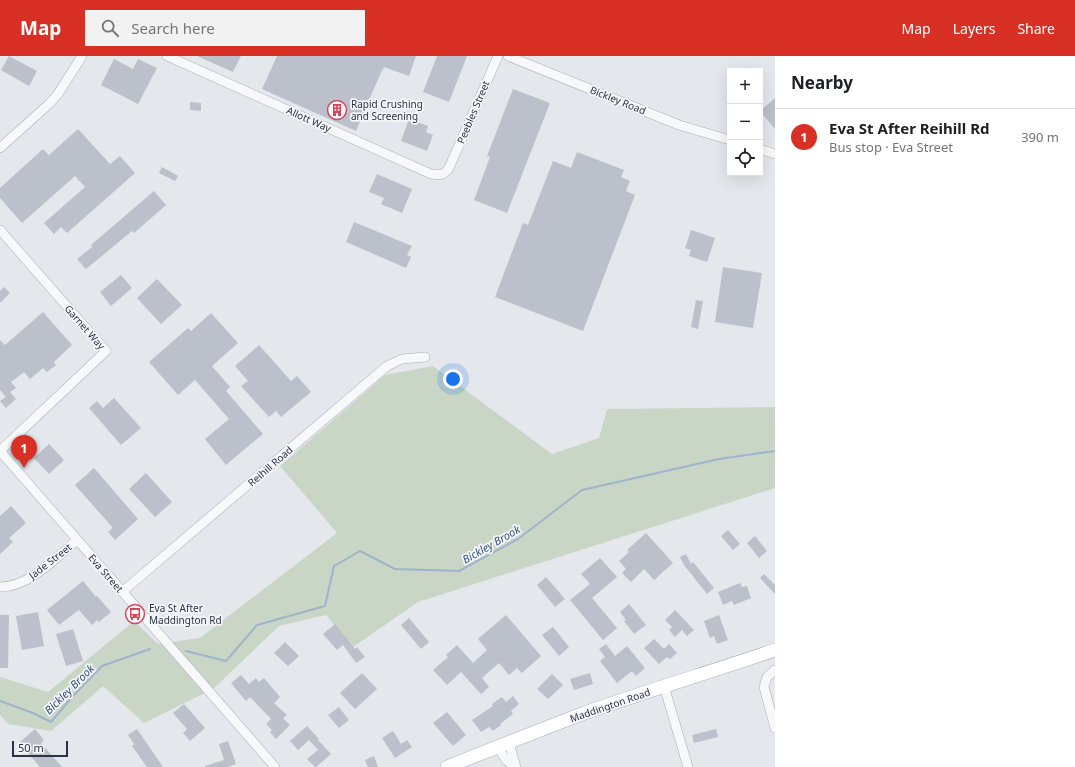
<!DOCTYPE html>
<html lang="en">
<head>
<meta charset="utf-8">
<style>
  body { margin:0; font-family:"Noto Sans",sans-serif; background:#f2f2f2; color:#202124 }
  .controls { position:absolute; right:12px; top:12px; display:grid; overflow:hidden; border-radius:0px; box-shadow:0 4px 16px #0002 }
  .controls button { width:36px; height:36px; display:grid; place-items:center; padding:0; border:0; border-bottom:1px solid #e0e0e0; background:#fff; color:#202124; font:20px sans-serif }
  .scale { position:absolute; left:12px; bottom:10px; width:56px; box-sizing:border-box; padding-left:4px; border:2px solid #2b3445; border-top:0; font-size:11px; line-height:14px; white-space:nowrap; color:#2b3445; -webkit-text-stroke:3px #f4f6f9; paint-order:stroke }
  .you { position:absolute; left:453px; top:323px; width:14px; height:14px; margin:-10px; border:3px solid #fff; border-radius:50%; background:#1a73e8; box-shadow:0 0 0 6px #1a73e833 }
  .badge { display:grid; place-items:center; width:26px; height:26px; border-radius:50%; background:#d93025; color:#fff; font-size:13px; font-weight:700 }
  .pin { position:absolute; translate:-50% -33px; filter:drop-shadow(0 1px 2px #0008) }
  .pin::after { content:''; position:absolute; top:21px; width:14px; height:12px; background:inherit; clip-path:polygon(0 0,100% 0,50% 100%) }
  .list { margin:0; padding:0; list-style:none }
  h2 { display:flex; justify-content:space-between; align-items:center; height:52px; margin:0; padding:0 16px; font-size:17px }
  h2 small { font-size:13px; font-weight:400; color:#757577 }
  .list li { display:grid; grid-template-columns:26px 1fr auto; gap:12px; align-items:center; box-sizing:border-box; height:56px; padding:0 16px; border-top:1px solid #e0e0e0 }
  .list b { display:block; font-size:15px; white-space:nowrap }
  .list p { margin:0; font-size:13px; white-space:nowrap; color:#757577 }
  .list em { font-size:13px; font-style:normal; color:#757577 }
  .icon { flex:none; width:22px; height:22px; fill:none; stroke:currentColor; stroke-width:2; stroke-linecap:round; stroke-linejoin:round }
  .map { position:relative; flex:none; width:775px; height:711px; overflow:hidden }
  header { display:flex; align-items:center; gap:24px; box-sizing:border-box; height:56px; padding:0 20px; background:#d93025; color:#fff }
  header strong { font-size:19px }
  nav { display:flex; gap:22px; margin-inline-start:auto; font-size:14px }
  .search { width:280px; height:36px; background:#f2f2f2; display:flex; align-items:center; gap:10px; box-sizing:border-box; padding:0 14px; border-radius:0px; color:#757577; font-size:15px }
  main { display:flex }
  aside { flex:1; background:#fff }
  .map>svg:first-child { display:block }
</style>
</head>
<body>
<header>
<strong>Map</strong>
<div class="search"><svg class="icon" aria-label="search" viewBox="0 0 24 24"><circle cx="10" cy="10" r="6"/><path d="M15 15l6 6"/></svg>Search here</div>
<nav><a>Map</a><a>Layers</a><a>Share</a></nav>
</header>
<main>
<div class="map">
<svg width="775" height="711" viewBox="0 0 775 711">
  <rect width="100%" height="100%" fill="#e4e7ec"/>
  <polygon fill="#c9d6c5" points="433,310 552,398 599,382 607,353 775,351 775,432 418,546 353,591 326,559 279,570 213,633 144,667 103,630 51,675 8,668 0,659 0,621 48,636 134,565 158,588 200,582 337,477 280,410 385,319"/>
  <g fill="none" stroke-linecap="round" stroke-linejoin="round">
    <g stroke="#9fb4cc" stroke-width="2">
      <polyline points="186,595 226,605 257,569 325,550 334,510 360,495 395,513 459,515 518,483 582,434 719,403 775,395"/>
      <polyline points="0,645 33,657 51,666 73,640 102,610 150,593"/>
    </g>
  </g>
  <g fill="#bbc0ca">
    <polygon points="9,0 37,15 29,30 1,14"/>
    <polygon points="197,0 241,0 233,16"/>
    <polygon points="277,0 416,0 409,20 384,11 383,14 382,14 356,75 262,33"/>
    <polygon points="437,0 467,0 449,46 423,36"/>
    <polygon points="114,3 133,13 138,3 157,12 138,48 101,29"/>
    <polygon points="513,33 550,47 507,157 474,144 490,101 487,100"/>
    <polygon points="775,42 775,73 760,55"/>
    <polygon points="190,46 201,47 201,55 190,54"/>
    <polygon points="411,58 419,60 417,66 428,70 426,76 433,79 427,95 401,85"/>
    <polygon points="78,73 110,108 120,100 135,117 67,177 61,171 54,178 44,167 85,131 75,120 22,167 0,142 0,132 43,93 49,99"/>
    <polygon points="577,96 624,114 621,121 630,125 626,135 635,139 583,275 495,241 523,167 528,169 553,105 571,112"/>
    <polygon points="162,111 178,120 175,125 159,117"/>
    <polygon points="377,118 412,133 402,157 381,148 384,142 369,136"/>
    <polygon points="154,135 166,149 134,177 132,175 86,213 77,203 92,191 91,189"/>
    <polygon points="354,166 412,190 407,199 411,201 406,212 346,186"/>
    <polygon points="691,174 715,182 707,206 689,200 691,194 685,192"/>
    <polygon points="723,211 762,217 753,272 715,266"/>
    <polygon points="121,219 132,232 111,250 100,236"/>
    <polygon points="157,223 182,249 161,268 137,242"/>
    <polygon points="4,231 10,237 0,247 0,235"/>
    <polygon points="696,244 703,245 698,273 691,271"/>
    <polygon points="43,256 72,289 54,306 56,309 47,316 43,312 30,323 24,316 11,326 16,332 10,336 16,343 6,352 0,345 6,341 0,334 0,284 5,289"/>
    <polygon points="211,257 238,287 212,310 230,331 226,335 263,378 226,409 205,383 229,363 195,324 178,339 149,306 188,272 191,275"/>
    <polygon points="259,289 291,325 297,320 311,336 281,361 276,355 269,361 241,330 248,325 235,310"/>
    <polygon points="114,342 141,372 121,389 89,352 97,345 103,352"/>
    <polygon points="49,388 64,404 49,418 34,402"/>
    <polygon points="94,412 138,463 115,484 108,476 113,472 75,429"/>
    <polygon points="146,417 172,446 155,461 129,433"/>
    <polygon points="11,450 26,467 9,482 13,486 0,498 0,460"/>
    <polygon points="728,474 740,488 733,494 721,480"/>
    <polygon points="646,477 673,507 654,524 644,513 631,526 622,517 626,513 619,505 629,496 627,494"/>
    <polygon points="755,480 767,495 759,502 747,487"/>
    <polygon points="686,498 691,508 693,506 714,532 707,538 684,509 680,501"/>
    <polygon points="600,502 617,521 592,542 617,572 603,584 570,544 590,528 581,518"/>
    <polygon points="764,518 775,529 775,538 760,522"/>
    <polygon points="546,521 565,543 555,551 537,529"/>
    <polygon points="83,525 96,541 97,540 111,556 99,566 97,564 92,569 79,554 59,569 47,554"/>
    <polygon points="740,527 742,531 747,530 751,542 734,549 732,545 723,549 718,536"/>
    <polygon points="629,548 646,569 634,578 624,565 626,564 620,556"/>
    <polygon points="675,554 694,574 687,580 682,574 675,581 669,574 672,571 665,564"/>
    <polygon points="38,556 44,590 22,594 16,560"/>
    <polygon points="0,559 9,559 8,612 0,612"/>
    <polygon points="506,559 541,600 522,617 517,612 509,619 499,607 482,622 489,631 481,638 461,616 447,629 433,614 448,601 446,599 457,589 473,607 487,594 478,583"/>
    <polygon points="719,559 728,584 717,588 714,580 710,582 704,565"/>
    <polygon points="409,562 429,586 421,593 401,569"/>
    <polygon points="335,568 355,593 357,591 365,601 356,607 343,589 337,594 323,578"/>
    <polygon points="553,571 569,591 559,600 542,579"/>
    <polygon points="73,573 83,605 66,610 56,578"/>
    <polygon points="654,583 664,593 669,588 677,597 670,603 667,601 659,608 644,592"/>
    <polygon points="285,586 299,600 288,610 274,597"/>
    <polygon points="606,588 615,600 627,590 645,612 636,620 632,615 617,627 600,605 605,601 599,593"/>
    <polygon points="362,617 377,633 355,653 340,637"/>
    <polygon points="590,617 593,628 574,634 570,623"/>
    <polygon points="552,618 563,629 548,643 537,633"/>
    <polygon points="241,619 249,628 256,622 259,626 264,622 280,641 274,647 287,659 283,662 290,669 276,683 270,676 272,674 266,668 271,663 250,641 246,645 231,627"/>
    <polygon points="513,640 519,648 511,655 513,658 500,668 501,669 493,675 489,671 481,676 472,664 493,650 492,648 502,641 506,646"/>
    <polygon points="184,648 205,672 190,685 183,677 187,673 173,657"/>
    <polygon points="339,651 349,664 339,672 328,659"/>
    <polygon points="447,656 466,679 453,690 433,667"/>
    <polygon points="307,670 319,683 318,684 331,698 316,711 315,711 307,703 318,694 309,684 298,694 290,685"/>
    <polygon points="35,673 44,684 41,687 62,711 40,711 19,687"/>
    <polygon points="137,673 163,711 147,711 132,690 134,688 128,679"/>
    <polygon points="716,673 718,681 694,687 692,679"/>
    <polygon points="393,675 401,688 407,684 412,691 395,702 382,682"/>
    <polygon points="228,685 236,708 228,711 205,711 205,710 224,704 219,688"/>
    <polygon points="374,700 378,711 368,711 365,704"/>
  </g>
  <g fill="none" stroke-linecap="round" stroke-linejoin="round">
    <defs>
      <g id="street">
        <path d="M 167,0 L 431,118 C 441,119 443,120 449,112 L 498,0"/>
        <polyline points="508,0 679,69 730,84"/>
        <polyline points="0,92 49,48 58,38 82,0"/>
        <polyline points="760,93 775,98"/>
        <polyline points="0,174 106,295 0,395"/>
        <polyline points="0,395 275,711"/>
        <path d="M 0,531 C 29,531 56,502 77,484"/>
        <polyline points="122,536 387,310 402,303 425,301"/>
        <polyline points="775,614 767,621 764,631 775,672"/>
        <polyline points="664,630 688,711"/>
        <polyline points="509,687 516,711"/>
        <polyline points="498,691 506,704 515,711"/>
      </g>
      <path id="secondary" d="M 447,711 C 492,693 537,675 582,658 C 646,635 711,616 775,594"/>
    </defs>
    <use href="#street" stroke="#a9aeb7" stroke-width="10"/>
    <use href="#secondary" stroke="#a9aeb7" stroke-width="14"/>
    <use href="#street" stroke="#f7f8fa" stroke-width="9"/>
    <use href="#secondary" stroke="#fff" stroke-width="13"/>
  </g>
  <defs>
    <symbol id="building-ring" viewBox="-11 -11 22 22"><circle r="9.5" fill="#f4f6f9" stroke="#d1495b" stroke-width="1.5"/><path d="M-4-6H4V6H1V3H-1V6H-4ZM-2.5-4.3h1.7v1.8h-1.7ZM.8-4.3h1.7v1.8H.8ZM-2.5-1h1.7V.8h-1.7ZM.8-1h1.7V.8H.8Z" fill="#d1495b"/></symbol>
    <symbol id="bus-ring" viewBox="-11 -11 22 22"><circle r="9.5" fill="#f4f6f9" stroke="#d1495b" stroke-width="1.5"/><path d="M-5-6H5V4H4V6H2V4H-2V6H-4V4H-5ZM-3.5-4V0h7V-4ZM-3.5 1.2v1.5H-2V1.2ZM2 1.2v1.5H3.5V1.2Z" fill="#d1495b"/></symbol>
  </defs>
  <g fill-rule="evenodd">
    <use href="#building-ring" x="326" y="43" width="22" height="22"/>
    <use href="#bus-ring" x="124" y="547" width="22" height="22"/>
  </g>
  <g text-anchor="middle" dominant-baseline="central" stroke-width="3.5" stroke-linejoin="round" paint-order="stroke">
    <g font-size="10" fill="#2b3445" stroke="#f4f6f9">
      <text transform="translate(618 44) rotate(22)">Bickley Road</text>
      <text transform="translate(473 56) rotate(-67)">Peebles Street</text>
      <text transform="translate(309 63) rotate(24)">Allott Way</text>
      <text transform="translate(85 271) rotate(49)">Garnet Way</text>
      <text transform="translate(270 410) rotate(-41)">Reihill Road</text>
      <text transform="translate(50 505) rotate(-38)">Jade Street</text>
      <text transform="translate(106 517) rotate(49)">Eva Street</text>
      <text transform="translate(610 649) rotate(-19)">Maddington Road</text>
    </g>
    <g font-size="10" fill="#2b3445" stroke="#f4f6f9" text-anchor="start">
      <text x="351" y="48">Rapid Crushing<tspan x="351" dy="12">and Screening</tspan></text>
      <text x="149" y="552">Eva St After<tspan x="149" dy="12">Maddington Rd</tspan></text>
    </g>
    <g font-size="11" font-style="italic" fill="#34527a" stroke="#f4f6f9">
      <text transform="translate(491 488) rotate(-30)">Bickley Brook</text>
      <text transform="translate(69 633) rotate(-45)">Bickley Brook</text>
    </g>
  </g>
</svg>
<div class="controls">
<button>+</button>
<button>−</button>
<button><svg class="icon" aria-label="locate" viewBox="0 0 24 24"><circle cx="12" cy="12" r="6"/><path d="M12 2v4M12 18v4M2 12h4M18 12h4"/></svg></button>
</div>
<div class="scale">50 m</div>
<div class="you"></div>
<div class="pin badge" style="left:24px;top:412px">1</div>
</div>
<aside>
<h2>Nearby<small></small></h2>
<ul class="list">
<li><span class="badge">1</span><div><b>Eva St After Reihill Rd</b><p>Bus stop · Eva Street</p></div><em>390 m</em></li>
</ul>
</aside>
</main>
</body>
</html>
